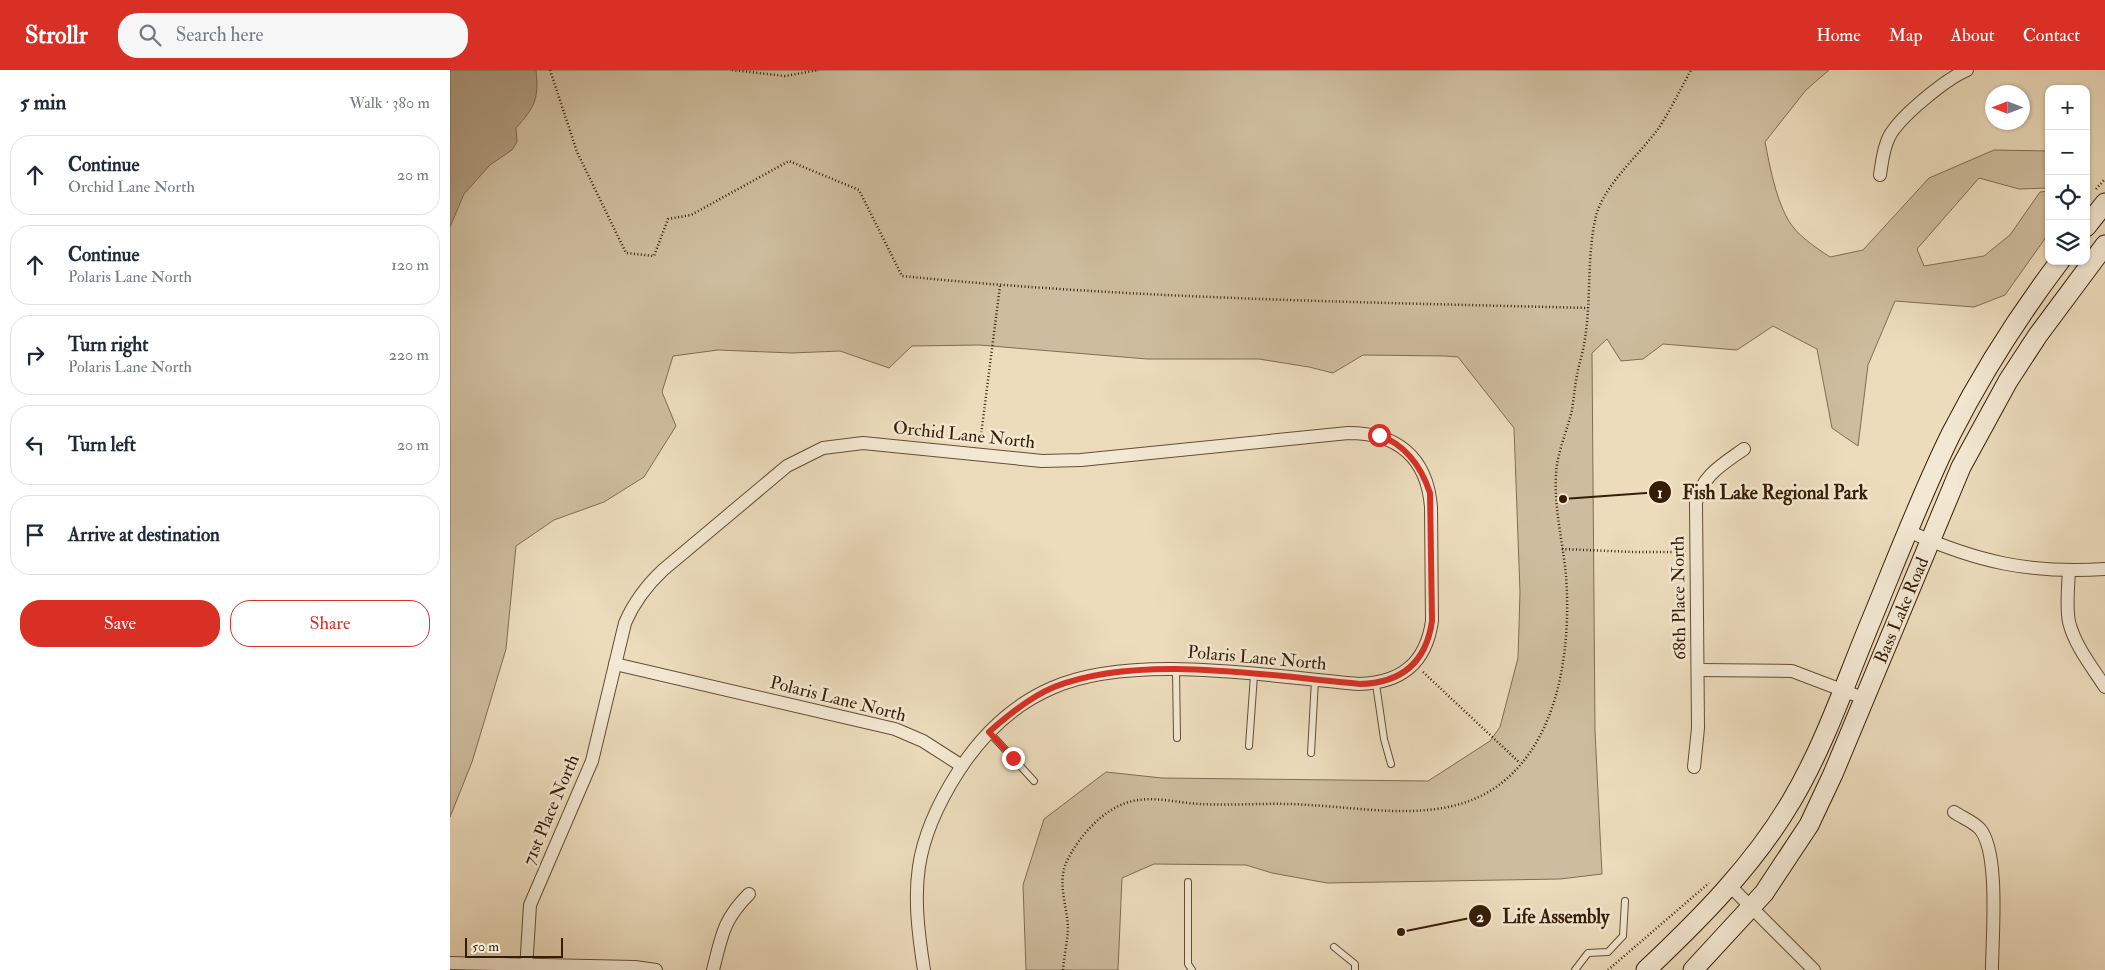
<!DOCTYPE html>
<html lang="en">
<head>
<meta charset="utf-8">
<style>
  body { margin:0; font-family:"IM FELL Double Pica",serif; background:#f6f6f7; color:#1f2937 }
  .controls { position:absolute; right:15px; top:15px; display:grid; overflow:hidden; border-radius:10px; box-shadow:0 1px 4px #0004 }
  .controls button { width:45px; height:45px; display:grid; place-items:center; padding:0; border:0; border-bottom:1px solid #e0e1e3; background:#fff; color:#1f2937; font:25px sans-serif }
  .compass { position:absolute; left:1535px; top:15px; width:45px; height:45px; border-radius:50%; background:#fff; box-shadow:0 1px 4px #0004; rotate:270deg }
  .scale { position:absolute; left:15px; bottom:12px; width:98px; box-sizing:border-box; padding-left:5px; border:2px solid #371d06; border-top:0; font-size:14px; line-height:18px; white-space:nowrap; color:#371d06; -webkit-text-stroke:4px #f3e8d3; paint-order:stroke }
  .stop { position:absolute; width:15px; height:15px; margin:-11px; border:4px solid #d93025; border-radius:50%; background:#fff }
  .stop.end { background:#d93025; border-color:#fff; box-shadow:0 1px 5px #0008 }
  .list { margin:0; padding:0; list-style:none }
  h2 { display:flex; justify-content:space-between; align-items:center; height:65px; margin:0; padding:0 20px; font-size:21px }
  h2 small { font-size:16px; font-weight:400; color:#747a83 }
  .list li { display:grid; grid-template-columns:32px 1fr auto; gap:15px; align-items:center; box-sizing:border-box; height:80px; margin:0 10px 10px; padding:0 10px; border:1px solid #e0e1e3; border-radius:20px }
  .list b { display:block; font-size:19px; white-space:nowrap }
  .list p { margin:0; font-size:16px; white-space:nowrap; color:#747a83 }
  .list em { font-size:16px; font-style:normal; color:#747a83 }
  .actions { display:flex; gap:10px; padding:15px 20px }
  .actions a { flex:1; padding:11px 0; border:1px solid #d93025; border-radius:20px; text-align:center; font-size:18px; color:#d93025 }
  .actions .main { background:#d93025; color:#fff }
  .icon { flex:none; width:28px; height:28px; fill:none; stroke:currentColor; stroke-width:2; stroke-linecap:round; stroke-linejoin:round }
  .map { position:relative; flex:none; width:1655px; height:900px; overflow:hidden }
  header { display:flex; align-items:center; gap:30px; box-sizing:border-box; height:70px; padding:0 25px; background:#d93025; color:#fff }
  header strong { font-size:24px }
  nav { display:flex; gap:28px; margin-inline-start:auto; font-size:18px }
  .search { width:350px; height:45px; background:#f6f6f7; display:flex; align-items:center; gap:12px; box-sizing:border-box; padding:0 18px; border-radius:20px; color:#747a83; font-size:19px }
  main { display:flex }
  aside { flex:1; background:#fff }
  .map>svg:first-child { display:block }
</style>
</head>
<body>
<header>
<strong>Strollr</strong>
<div class="search"><svg class="icon" aria-label="search" viewBox="0 0 24 24"><circle cx="10" cy="10" r="6"/><path d="M15 15l6 6"/></svg>Search here</div>
<nav><a>Home</a><a>Map</a><a>About</a><a>Contact</a></nav>
</header>
<main>
<aside>
<h2>5 min<small>Walk · 380 m</small></h2>
<ul class="list">
<li><svg class="icon" aria-label="ahead" viewBox="0 0 24 24"><path d="M12 20V5M6 11l6-6 6 6"/></svg><div><b>Continue</b><p>Orchid Lane North</p></div><em>20 m</em></li>
<li><svg class="icon" aria-label="ahead" viewBox="0 0 24 24"><path d="M12 20V5M6 11l6-6 6 6"/></svg><div><b>Continue</b><p>Polaris Lane North</p></div><em>120 m</em></li>
<li><svg class="icon" aria-label="right" viewBox="0 0 24 24"><path d="M7 20v-9h11M14 6l5 5-5 5"/></svg><div><b>Turn right</b><p>Polaris Lane North</p></div><em>220 m</em></li>
<li><svg class="icon" aria-label="left" viewBox="0 0 24 24"><path d="M17 20v-9H6M10 6l-5 5 5 5"/></svg><div><b>Turn left</b></div><em>20 m</em></li>
<li><svg class="icon" aria-label="arrive" viewBox="0 0 24 24"><path d="M6 21V4h12l-3 4 3 4H6"/></svg><div><b>Arrive at destination</b></div></li>
</ul>
<div class="actions"><a class="main">Save</a><a>Share</a></div>
</aside>
<div class="map">
<svg width="1655" height="900" viewBox="0 0 1655 900">
  <rect width="100%" height="100%" fill="#ecdcbc"/>
  <filter id="stains"><feTurbulence type="fractalNoise" baseFrequency=".004" numOctaves="4"/><feColorMatrix values="0 0 0 0 .2 0 0 0 0 .09 0 0 0 0 .02 0 0 0 .5 -.17"/></filter>
  <radialGradient id="worn" r=".72"><stop offset=".6" stop-color="#630" stop-opacity="0"/><stop offset="1" stop-color="#630" stop-opacity=".3"/></radialGradient>
  <path fill="#cdbc9d" stroke="#826c52" d="M 0,0 L 1379,0 L 1356,20 L 1315,72 C 1320,97 1325,125 1337,148 C 1346,165 1365,177 1380,187 L 1413,180 L 1479,108 L 1544,80 L 1599,81 L 1599,118 L 1569,119 L 1529,108 L 1467,179 L 1474,196 L 1534,186 L 1560,165 L 1590,122 L 1599,121 L 1599,163 L 1555,225 L 1524,237 L 1445,231 L 1418,295 L 1408,376 L 1382,358 L 1367,279 L 1323,256 L 1287,280 L 1213,274 L 1193,289 L 1171,291 L 1157,269 L 1142,283 L 1145,661 L 1152,804 L 1110,809 L 877,813 L 822,803 L 796,795 L 704,794 L 672,808 L 668,900 L 576,900 L 573,815 L 594,749 L 656,702 L 712,708 L 978,711 L 1040,671 L 1050,657 L 1068,588 L 1070,522 L 1064,358 L 1008,287 L 995,286 L 913,285 L 883,303 L 859,297 L 809,289 L 697,289 L 529,275 L 462,276 L 439,298 L 390,281 L 342,283 L 268,280 L 223,286 L 212,322 L 226,356 L 194,407 L 154,432 L 104,450 L 66,476 L 56,579 L 22,692 L 0,747 Z"/>
  <path fill="#ae9b7e" stroke="#7e694e" d="M 0,0 L 86,0 C 89,29 85,37 66,58 L 67,72 L 62,80 L 40,95 L 14,124 L 0,157 Z"/>
  <g fill="none" stroke-linecap="round" stroke-linejoin="round">
    <defs>
      <g id="lane">
        <polyline points="726,600 727,668"/>
        <polyline points="926,614 934,669 941,694"/>
        <polyline points="539,662 584,711"/>
        <polyline points="799,676 804,605"/>
        <polyline points="861,683 865,610"/>
        <polyline points="738,812 738,894 742,900"/>
        <polyline points="884,877 905,894 905,900"/>
        <polyline points="1125,900 1138,883 1158,882 1173,866 1175,831"/>
      </g>
      <g id="street">
        <path d="M 1430,105 C 1432,92 1433,79 1439,67 C 1449,47 1496,9 1517,0"/>
        <path d="M 1458,461 C 1527,492 1580,504 1655,499"/>
        <path d="M 1619,501 C 1618,518 1616,536 1619,552 C 1625,576 1642,597 1655,617"/>
        <polyline points="165,594 445,659 473,671 512,696"/>
        <polyline points="1248,600 1342,601 1413,628"/>
        <path d="M 1244,697 L 1248,658 L 1246,433 C 1251,406 1273,394 1294,379"/>
        <path d="M 1504,742 C 1511,747 1524,752 1530,759 C 1550,783 1542,868 1542,900"/>
        <polyline points="1280,816 1364,900"/>
        <polyline points="0,893 185,897 206,900"/>
        <path d="M 76,900 L 80,835 L 142,691 L 175,553 C 184,532 196,516 213,500 L 337,396 L 373,378 L 413,373 L 592,391 L 631,390 L 898,363 C 947,363 977,387 981,437 L 982,551 C 976,593 951,613 909,614 C 822,607 683,582 602,618 C 563,635 531,666 508,702 C 462,774 461,818 474,900"/>
        <path d="M 263,900 C 272,865 273,850 299,824"/>
      </g>
      <g id="secondary">
        <polyline points="1636,157 1655,133"/>
        <path d="M 1196,900 C 1250,849 1304,795 1342,730 C 1375,674 1396,611 1421,551 C 1447,488 1471,425 1501,364 C 1532,303 1569,245 1610,191"/>
        <path id="s1" d="M 1243,900 L 1314,823 L 1359,755 L 1383,704 L 1511,397 L 1558,311 L 1588,265 L 1655,175"/>
      </g>
    </defs>
    <use href="#lane" stroke="#644d34" stroke-width="8"/>
    <use href="#street" stroke="#644d34" stroke-width="14"/>
    <use href="#secondary" stroke="#371d06" stroke-width="21"/>
    <g stroke="#371d06" stroke-width="2.5" stroke-dasharray="1 2.5" stroke-linecap="butt">
      <path d="M 100,0 L 127,82 L 176,183 L 204,186 L 218,149 L 241,145 L 339,91 L 409,120 L 452,206 C 680,229 909,232 1138,238"/>
      <polyline points="282,0 335,6 369,0"/>
      <polyline points="1646,119 1655,109"/>
      <polyline points="530,373 550,216"/>
      <polyline points="1112,479 1184,482 1236,482"/>
      <polyline points="973,602 1070,693"/>
      <path d="M 613,900 C 614,887 617,873 618,860 C 618,838 607,815 616,793 C 628,767 654,737 683,731 C 705,726 728,733 750,734 C 786,736 822,732 858,735 C 922,738 1000,756 1054,711 C 1111,664 1121,574 1116,506 C 1113,472 1104,439 1106,405 C 1107,382 1117,362 1122,340 C 1124,327 1125,313 1128,300 C 1130,291 1133,282 1134,274 C 1142,232 1136,188 1146,146 C 1154,115 1189,85 1208,59 C 1220,41 1230,20 1241,0"/>
      <polyline points="1158,900 1259,813"/>
    </g>
    <use href="#lane" stroke="#f3e8d3" stroke-width="6"/>
    <use href="#street" stroke="#f3e8d3" stroke-width="12"/>
    <use href="#secondary" stroke="#f3e8d3" stroke-width="19"/>
  </g>
  <g fill="none" stroke-linecap="round" stroke-linejoin="round">
    <path stroke="#d93025" stroke-width="6" d="M 563,688 L 539,662 C 558,645 580,627 604,617 C 690,583 818,606 910,614 C 951,613 976,593 982,551 L 980,423 C 971,396 956,375 929,365"/>
  </g>
  <g text-anchor="middle" dominant-baseline="central" stroke-width="5" stroke-linejoin="round" paint-order="stroke">
    <g font-size="18" fill="#371d06" stroke="#f3e8d3">
      <text transform="translate(514 365) rotate(6)">Orchid Lane North</text>
      <text transform="translate(1229 528) rotate(-91)">68th Place North</text>
      <text stroke="none"><textPath href="#s1" startOffset="420">Bass Lake Road</textPath></text>
      <text transform="translate(807 588) rotate(5)">Polaris Lane North</text>
      <text transform="translate(388 629) rotate(14)">Polaris Lane North</text>
      <text transform="translate(101 740) rotate(-67)">71st Place North</text>
    </g>
  </g>
  <path fill="none" stroke="#371d06" stroke-width="2" d="M1113 429L1210 422M951 862L1030 846"/>
  <g fill="#371d06" stroke="#f3e8d3" stroke-width="2">
    <circle cx="1113" cy="429" r="5"/>
    <circle cx="951" cy="862" r="5"/>
    <circle cx="1210" cy="422" r="12"/>
    <circle cx="1030" cy="846" r="12"/>
  </g>
  <g font-size="15" text-anchor="middle" font-weight="bold" fill="#fff">
    <text x="1210" y="428">1</text>
    <text x="1030" y="852">2</text>
  </g>
  <g font-size="19" text-anchor="middle" font-weight="bold" fill="#371d06" stroke="#f3e8d3" stroke-width="5" stroke-linejoin="round" paint-order="stroke">
    <text x="1325" y="429">Fish Lake Regional Park</text>
    <text x="1106" y="853">Life Assembly</text>
  </g>
  <rect width="100%" height="100%" filter="url(#stains)"/>
  <rect width="100%" height="100%" fill="url(#worn)"/>
</svg>
<div class="controls">
<button>+</button>
<button>−</button>
<button><svg class="icon" aria-label="locate" viewBox="0 0 24 24"><circle cx="12" cy="12" r="6"/><path d="M12 2v4M12 18v4M2 12h4M18 12h4"/></svg></button>
<button><svg class="icon" aria-label="layers" viewBox="0 0 24 24"><path d="M12 4l9 5-9 5-9-5zM3 14l9 5 9-5"/></svg></button>
</div>
<svg class="compass" viewBox="-18 -18 36 36"><path d="M0-13l5 13h-10z" fill="#e53935"/><path d="M0 13l5-13h-10z" fill="#747a83"/></svg>
<div class="scale">50 m</div>
<div class="stop" style="left:929px;top:365px"></div>
<div class="stop end" style="left:563px;top:688px"></div>
</div>
</main>
</body>
</html>
